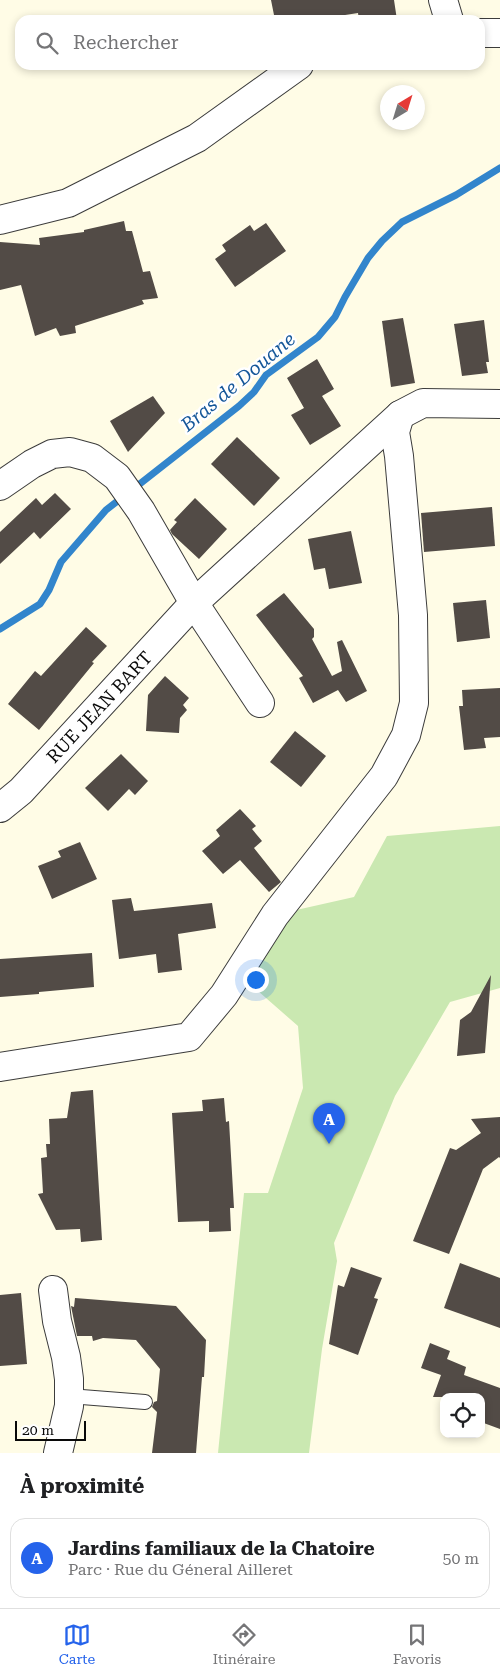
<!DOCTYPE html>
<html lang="fr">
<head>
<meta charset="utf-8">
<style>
  body { margin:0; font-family:"Roboto Serif",serif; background:#f2f2f2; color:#202124 }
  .controls { position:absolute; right:15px; bottom:15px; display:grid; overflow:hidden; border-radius:10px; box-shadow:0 2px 8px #0003 }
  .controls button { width:45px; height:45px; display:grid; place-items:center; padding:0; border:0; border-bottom:1px solid #e0e0e0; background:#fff; color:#202124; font:25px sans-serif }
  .compass { position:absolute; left:380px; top:85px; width:45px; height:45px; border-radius:50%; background:#fff; box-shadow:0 2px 8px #0003; rotate:38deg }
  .scale { position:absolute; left:15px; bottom:12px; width:71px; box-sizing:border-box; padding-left:5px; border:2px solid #090909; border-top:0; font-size:14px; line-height:18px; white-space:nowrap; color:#090909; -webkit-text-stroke:4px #fff; paint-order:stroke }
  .you { position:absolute; left:255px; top:979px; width:18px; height:18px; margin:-12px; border:4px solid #fff; border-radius:50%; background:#1a73e8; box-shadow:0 0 0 8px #1a73e833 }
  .badge { display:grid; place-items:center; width:32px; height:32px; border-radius:50%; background:#2563eb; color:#fff; font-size:16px; font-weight:700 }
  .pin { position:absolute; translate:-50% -41px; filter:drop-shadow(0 1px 2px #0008) }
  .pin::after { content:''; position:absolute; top:26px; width:18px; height:15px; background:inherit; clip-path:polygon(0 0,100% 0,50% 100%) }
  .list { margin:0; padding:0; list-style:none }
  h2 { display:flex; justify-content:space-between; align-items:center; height:65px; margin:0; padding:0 20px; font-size:21px }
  h2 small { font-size:16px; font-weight:400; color:#757577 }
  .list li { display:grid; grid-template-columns:32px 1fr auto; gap:15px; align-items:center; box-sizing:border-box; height:80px; margin:0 10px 10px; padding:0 10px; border:1px solid #e0e0e0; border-radius:15px }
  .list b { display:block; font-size:19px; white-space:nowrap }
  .list p { margin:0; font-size:16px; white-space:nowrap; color:#757577 }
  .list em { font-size:16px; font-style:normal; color:#757577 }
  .icon { flex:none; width:28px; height:28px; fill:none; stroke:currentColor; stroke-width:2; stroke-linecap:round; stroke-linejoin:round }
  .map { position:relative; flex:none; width:500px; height:1453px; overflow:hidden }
  .search { position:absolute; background:#fff; box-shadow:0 2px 8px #0003; left:15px; right:15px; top:15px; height:55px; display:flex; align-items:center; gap:12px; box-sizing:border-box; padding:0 18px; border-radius:15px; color:#757577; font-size:19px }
  .sheet { height:155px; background:#fff }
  nav { display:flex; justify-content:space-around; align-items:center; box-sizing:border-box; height:70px; border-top:1px solid #e0e0e0; background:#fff; font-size:14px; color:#757577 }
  nav a { display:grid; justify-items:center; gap:2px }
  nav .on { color:#2563eb }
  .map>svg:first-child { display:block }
</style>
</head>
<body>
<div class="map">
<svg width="500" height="1453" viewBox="0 0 500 1453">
  <rect width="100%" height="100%" fill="#fffce6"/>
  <polygon fill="#cae8b1" points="500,826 500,988 450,1002 395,1096 334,1243 337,1261 322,1349 309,1453 218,1453 244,1193 268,1193 303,1088 298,1026 243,978 283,913 354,897 387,836"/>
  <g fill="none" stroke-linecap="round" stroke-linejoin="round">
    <g stroke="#3285cc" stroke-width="7">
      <polyline points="132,490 239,406 254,392 266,375 318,337 335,317 345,297 368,258 382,241 402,222 456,195 500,168"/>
      <polyline points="0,629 40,604 49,590 61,562 106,510 124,496"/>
    </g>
  </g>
  <g fill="#524b46">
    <polygon points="271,0 394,0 397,20 359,20 358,13 313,20 275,20"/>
    <polygon points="124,221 126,231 132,231 143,272 150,271 158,298 142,300 144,304 75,326 76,333 60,336 56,328 35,336 21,285 0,290 0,242 40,245 39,238 84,232 84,230"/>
    <polygon points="266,223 286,251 235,287 215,259 226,251 222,245 250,225 254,231"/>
    <polygon points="403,318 415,383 391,387 382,321"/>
    <polygon points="484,320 489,362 486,362 488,373 462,376 454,324"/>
    <polygon points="317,359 334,389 322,396 341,426 310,445 291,415 304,408 287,378"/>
    <polygon points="153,396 165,413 128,452 110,421"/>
    <polygon points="237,437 280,478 254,506 211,464"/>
    <polygon points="55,493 71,509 40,539 34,532 0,564 0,532 36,498 42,505"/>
    <polygon points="195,498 227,529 199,559 172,534 170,530 177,522 174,520"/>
    <polygon points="492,507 495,546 424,552 421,513"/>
    <polygon points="351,531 362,583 329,589 325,568 314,570 308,539"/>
    <polygon points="284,593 314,629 314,637 312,639 332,676 342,671 337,642 342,640 367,691 346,702 338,690 313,703 299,678 303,676 256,615"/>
    <polygon points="486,600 490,638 457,642 453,603"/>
    <polygon points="86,627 107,646 92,662 94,663 39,730 8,704 35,671 41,676"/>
    <polygon points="165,676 189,698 183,705 187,710 180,718 179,733 146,731 148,695"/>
    <polygon points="500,688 500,737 484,738 486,748 464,750 459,706 463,706 462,690"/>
    <polygon points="295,731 326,756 301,787 270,762"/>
    <polygon points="121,754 148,781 135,795 129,789 108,811 85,788"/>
    <polygon points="240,809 256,826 252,829 262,841 254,848 281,882 269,892 240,860 223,874 202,851 220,836 216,830"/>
    <polygon points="80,842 97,879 52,899 38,866 61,857 58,851"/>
    <polygon points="131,898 134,911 212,903 216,928 178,934 182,970 158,973 156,954 119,959 112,900"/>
    <polygon points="92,953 94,987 39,992 39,994 0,997 0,959"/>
    <polygon points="491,975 485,1053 457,1056 460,1020 471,1012"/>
    <polygon points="93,1090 102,1240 81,1242 80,1229 56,1230 38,1194 43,1193 41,1158 47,1157 46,1144 50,1144 49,1119 67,1118 71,1092"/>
    <polygon points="224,1098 226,1122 229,1121 234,1208 230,1208 231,1231 209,1232 209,1221 178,1222 172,1113 203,1111 202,1100"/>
    <polygon points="500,1117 500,1158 499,1157 483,1169 449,1254 413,1241 450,1148 456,1150 481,1133 471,1119"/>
    <polygon points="460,1263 500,1278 500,1328 444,1308"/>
    <polygon points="351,1267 382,1278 374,1298 378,1299 358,1355 329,1344 338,1285 344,1287"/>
    <polygon points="21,1293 27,1364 0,1366 0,1295"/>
    <polygon points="75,1298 176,1306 206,1340 204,1377 202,1377 196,1453 152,1453 157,1412 152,1407 154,1402 157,1401 160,1369 136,1340 103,1338 93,1341 92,1336 77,1336 71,1306 74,1307"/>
    <polygon points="430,1343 450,1351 447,1359 466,1367 464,1375 500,1388 500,1429 481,1422 481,1397 433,1397 441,1375 421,1368"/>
  </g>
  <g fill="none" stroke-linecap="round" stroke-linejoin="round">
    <defs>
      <polyline id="lane" points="69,1396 145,1402"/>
      <g id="street">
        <polyline points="443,0 449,20"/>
        <polyline points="480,33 500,33"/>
        <polyline points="0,220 68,203 197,138 299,65"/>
        <polyline points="0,486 32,464 52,454 70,452 92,458 117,477 141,511 194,603 260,703"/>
        <polyline points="0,808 21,791 194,603 400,415 423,403 500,404"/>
        <polyline points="0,1067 189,1037 224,995 275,915 384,776 406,735 414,703 413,615 399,456 395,432 400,415"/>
        <polyline points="53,1290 57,1321 66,1357 69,1379 69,1406 58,1453"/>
      </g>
    </defs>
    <use href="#lane" stroke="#3c3c3c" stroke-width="16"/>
    <use href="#street" stroke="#3c3c3c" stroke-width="30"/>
    <use href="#lane" stroke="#fff" stroke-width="14"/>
    <use href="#street" stroke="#fff" stroke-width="28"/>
  </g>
  <g text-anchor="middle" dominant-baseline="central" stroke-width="5" stroke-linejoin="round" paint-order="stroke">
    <g font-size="18" fill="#090909" stroke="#fff">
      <text transform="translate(99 707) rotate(-47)">RUE JEAN BART</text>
    </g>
    <g font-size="19" font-style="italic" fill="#155799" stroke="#fff">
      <text transform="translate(238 382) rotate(-40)">Bras de Douane</text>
    </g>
  </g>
</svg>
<div class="controls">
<button><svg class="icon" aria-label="locate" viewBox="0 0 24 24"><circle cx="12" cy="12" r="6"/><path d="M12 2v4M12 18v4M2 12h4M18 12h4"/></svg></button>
</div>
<svg class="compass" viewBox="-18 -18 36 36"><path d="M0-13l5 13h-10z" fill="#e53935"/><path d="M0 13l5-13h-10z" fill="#757577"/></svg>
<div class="scale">20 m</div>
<div class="you"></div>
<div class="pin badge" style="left:329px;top:1144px">A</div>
<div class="search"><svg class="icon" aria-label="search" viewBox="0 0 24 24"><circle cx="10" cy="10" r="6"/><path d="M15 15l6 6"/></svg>Rechercher</div>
</div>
<section class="sheet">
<h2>À proximité<small></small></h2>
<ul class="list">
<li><span class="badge">A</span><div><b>Jardins familiaux de la Chatoire</b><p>Parc · Rue du Géneral Ailleret</p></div><em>50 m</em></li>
</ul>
</section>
<nav>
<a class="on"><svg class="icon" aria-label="map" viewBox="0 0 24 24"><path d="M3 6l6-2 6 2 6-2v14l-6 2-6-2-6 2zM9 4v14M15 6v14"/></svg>Carte</a>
<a><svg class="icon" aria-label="directions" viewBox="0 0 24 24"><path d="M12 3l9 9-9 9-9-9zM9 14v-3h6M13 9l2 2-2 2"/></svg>Itinéraire</a>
<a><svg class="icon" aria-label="saved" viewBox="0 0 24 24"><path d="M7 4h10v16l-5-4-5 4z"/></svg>Favoris</a>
</nav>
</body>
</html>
